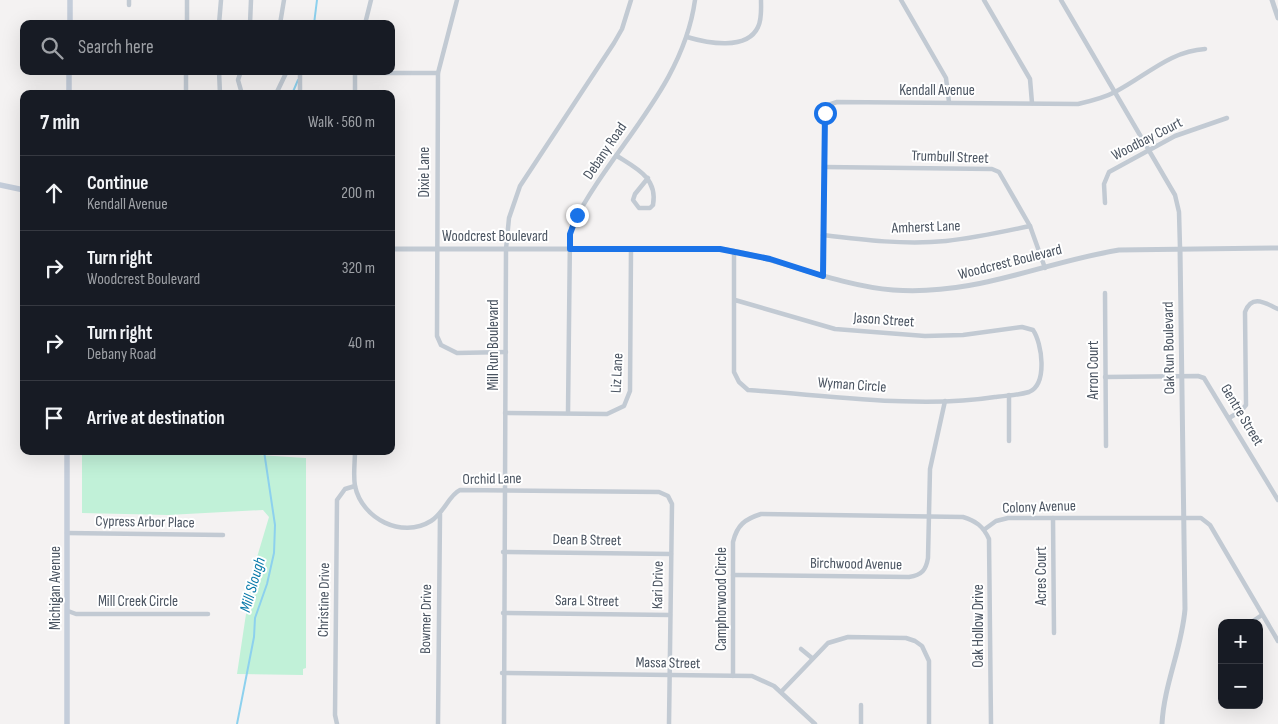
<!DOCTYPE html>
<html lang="en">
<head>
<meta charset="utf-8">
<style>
  body { margin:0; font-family:"Sofia Sans Condensed",sans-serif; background:#20242c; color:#f1f3f6 }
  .controls { position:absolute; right:15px; bottom:15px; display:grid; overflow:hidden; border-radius:10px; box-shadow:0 5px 20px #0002 }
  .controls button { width:45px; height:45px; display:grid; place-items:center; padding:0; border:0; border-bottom:1px solid #363941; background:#171b24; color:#f1f3f6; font:25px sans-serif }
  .stop { position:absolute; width:15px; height:15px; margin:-11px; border:4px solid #1a73e8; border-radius:50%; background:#fff }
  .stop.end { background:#1a73e8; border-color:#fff; box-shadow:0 1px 5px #0008 }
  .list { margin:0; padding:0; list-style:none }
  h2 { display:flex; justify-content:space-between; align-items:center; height:65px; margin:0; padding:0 20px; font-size:21px }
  h2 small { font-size:16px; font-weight:400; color:#9ea1a6 }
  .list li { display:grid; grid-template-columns:32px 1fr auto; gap:15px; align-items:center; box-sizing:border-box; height:75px; padding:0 20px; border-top:1px solid #363941 }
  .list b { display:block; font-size:19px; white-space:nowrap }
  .list p { margin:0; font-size:16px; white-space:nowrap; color:#9ea1a6 }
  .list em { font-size:16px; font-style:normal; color:#9ea1a6 }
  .icon { flex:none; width:28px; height:28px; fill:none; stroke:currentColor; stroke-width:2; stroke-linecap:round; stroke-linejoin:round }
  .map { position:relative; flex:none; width:1278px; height:724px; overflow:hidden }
  .search { position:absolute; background:#171b24; box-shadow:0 5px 20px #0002; left:20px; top:20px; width:375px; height:55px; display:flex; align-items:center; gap:12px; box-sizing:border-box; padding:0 18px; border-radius:10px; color:#9ea1a6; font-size:19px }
  .panel { position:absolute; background:#171b24; box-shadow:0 5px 20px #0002; left:20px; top:90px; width:375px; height:365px; border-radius:10px }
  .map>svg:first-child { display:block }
</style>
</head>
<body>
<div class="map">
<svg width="1278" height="724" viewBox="0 0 1278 724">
  <rect width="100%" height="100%" fill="#f4f2f2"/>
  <polygon fill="#c1f1d8" points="82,451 257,451 258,455 306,458 306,668 303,669 303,675 237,674 252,574 269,517 263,510 168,515 82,513"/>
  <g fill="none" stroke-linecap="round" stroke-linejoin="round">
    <g stroke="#8dd1ee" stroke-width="2">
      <polyline points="314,24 317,0"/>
      <polyline points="292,94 298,80"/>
      <polyline points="237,724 254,637 255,618 267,584 274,553 275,525 264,451"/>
    </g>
    <g stroke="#c2cad3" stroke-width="4.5">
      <polyline points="129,0 129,5"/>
      <polyline points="457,0 438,73 437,336 441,345 457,353 506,352"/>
      <polyline points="901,0 946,78 949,102"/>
      <polyline points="984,0 1030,79 1032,103"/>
      <polyline points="1061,0 1175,195 1179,212 1180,248"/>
      <polyline points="187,24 187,0"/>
      <polyline points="219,24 221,0"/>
      <polyline points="250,24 251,0"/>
      <polyline points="280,24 284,0"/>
      <polyline points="365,24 371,0"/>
      <path d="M 687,37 C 707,43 747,51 758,27 C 762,19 761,9 761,0"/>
      <polyline points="219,71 220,94"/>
      <polyline points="241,71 238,80 242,94"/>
      <polyline points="300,71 300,94"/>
      <polyline points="355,73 438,73"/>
      <polyline points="186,94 186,71"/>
      <polyline points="276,94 287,71"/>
      <polyline points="355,94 355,71"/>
      <path d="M 617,156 C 636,168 658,178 653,205 L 650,208 L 639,208 L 633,200 L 635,194 L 648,178"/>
      <polyline points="824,167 992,169 999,172 1003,179 1030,226 1045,268"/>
      <polyline points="1105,203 1104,184 1109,172 1175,136 1227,118"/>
      <path d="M 823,235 C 864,240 905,245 946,241 C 975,238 1002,232 1030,226"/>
      <path d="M 734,251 L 734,372 L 739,382 L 748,390 C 826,395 919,409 995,397 C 1006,396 1019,395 1029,392 C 1048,384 1042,343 1033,330 L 1022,327 L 963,335 L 925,336 L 835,329 L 735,300"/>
      <path d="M 823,277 L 825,113 L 828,105 L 837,102 L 1078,104 C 1091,101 1104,98 1115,92 C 1146,76 1170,51 1205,49"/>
      <polyline points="1105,293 1106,446"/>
      <polyline points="1105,377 1198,376 1204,378 1278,500"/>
      <polyline points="1009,395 1009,441"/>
      <polyline points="505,413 607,414 624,406 630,391 631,249"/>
      <path d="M 568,413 L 570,234 L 573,224 C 611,148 683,88 695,0"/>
      <path d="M 1229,418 L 1241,411 L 1246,405 L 1245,312 C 1252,294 1265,303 1278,309"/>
      <path d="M 355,451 C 355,462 353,475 355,486 C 362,519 402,539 431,521 C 444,513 449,495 460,490 L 659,492 L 668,496 L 672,504 L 669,724"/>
      <polyline points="1053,518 1054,633"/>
      <polyline points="985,529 996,521 1008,518 1201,518 1210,525 1278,641"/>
      <polyline points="67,533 223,535"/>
      <polyline points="503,552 671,554"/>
      <path d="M 733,575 L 909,577 C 922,575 926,570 928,558 L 930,469 L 945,401"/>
      <polyline points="68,611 76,614 208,614"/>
      <polyline points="503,613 670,615"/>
      <polyline points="1250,623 1262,615"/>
      <polyline points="801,649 812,658"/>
      <polyline points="502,673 752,676 774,686 815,724"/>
      <path d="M 733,676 L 733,542 C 737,525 745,519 761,514 L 963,517 C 976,521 983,526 989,539 L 991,724"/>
      <polyline points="781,692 828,643 848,637 906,638 915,641 922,646 929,661 929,724"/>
      <polyline points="337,724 335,715 337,500 345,489 355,486"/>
      <polyline points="438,724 440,514"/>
      <polyline points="504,724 506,249 509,218 520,186 614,43 622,29 631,0"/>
      <polyline points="861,724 861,705"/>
    </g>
    <g stroke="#c2cad3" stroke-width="5">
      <polyline points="1272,0 1278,18"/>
      <path d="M 391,249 L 720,249 C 779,257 833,285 893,290 C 976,296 1040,263 1119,250 L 1278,248"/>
      <path d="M 1162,724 C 1164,684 1182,648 1185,609 L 1180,248"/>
    </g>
    <g stroke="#c4cdda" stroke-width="5.5">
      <polyline points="70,24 70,0"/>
      <polyline points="69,94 69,71"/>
      <polyline points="0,185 24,190"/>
      <polyline points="67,451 67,724"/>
    </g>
  </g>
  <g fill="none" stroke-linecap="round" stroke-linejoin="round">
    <polyline stroke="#1a73e8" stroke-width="6" points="577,215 570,234 570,249 720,249 770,259 823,276 825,113"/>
  </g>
  <g text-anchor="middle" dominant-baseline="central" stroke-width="4" stroke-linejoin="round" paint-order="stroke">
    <g font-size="15" fill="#495360" stroke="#fff">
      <text x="937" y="90">Kendall Avenue</text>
      <text transform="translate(1147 139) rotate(-27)">Woodbay Court</text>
      <text transform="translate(605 151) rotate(-56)">Debany Road</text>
      <text transform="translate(950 157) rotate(2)">Trumbull Street</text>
      <text transform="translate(424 172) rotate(-90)">Dixie Lane</text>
      <text transform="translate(926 227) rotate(-2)">Amherst Lane</text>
      <text x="495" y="236">Woodcrest Boulevard</text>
      <text transform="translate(1010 262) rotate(-14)">Woodcrest Boulevard</text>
      <text transform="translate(884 320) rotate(4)">Jason Street</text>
      <text transform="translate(493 345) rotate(-90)">Mill Run Boulevard</text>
      <text transform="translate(1169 348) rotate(-91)">Oak Run Boulevard</text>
      <text transform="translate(1093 370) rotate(-90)">Arron Court</text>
      <text transform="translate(617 373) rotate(-87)">Liz Lane</text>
      <text transform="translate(852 385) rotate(4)">Wyman Circle</text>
      <text transform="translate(1242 415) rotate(59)">Gentre Street</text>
      <text transform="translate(492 479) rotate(-1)">Orchid Lane</text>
      <text transform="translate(1039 507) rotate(-2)">Colony Avenue</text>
      <text transform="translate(145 522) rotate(1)">Cypress Arbor Place</text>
      <text transform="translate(587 540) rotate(1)">Dean B Street</text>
      <text transform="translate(856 564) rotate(1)">Birchwood Avenue</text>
      <text transform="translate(1041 576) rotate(-90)">Acres Court</text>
      <text transform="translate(658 585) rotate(-89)">Kari Drive</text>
      <text transform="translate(55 588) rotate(-90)">Michigan Avenue</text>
      <text transform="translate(721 599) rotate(-90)">Camphorwood Circle</text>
      <text transform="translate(324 600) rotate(-89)">Christine Drive</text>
      <text x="138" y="601">Mill Creek Circle</text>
      <text transform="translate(587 601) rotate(1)">Sara L Street</text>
      <text transform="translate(426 619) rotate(-89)">Bowmer Drive</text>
      <text transform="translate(978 626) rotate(-90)">Oak Hollow Drive</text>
      <text transform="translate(668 663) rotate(1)">Massa Street</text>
    </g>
    <g font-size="16" font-style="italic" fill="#097aaa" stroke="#fff">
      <text transform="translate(253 585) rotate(-74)">Mill Slough</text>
    </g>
  </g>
</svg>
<div class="controls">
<button>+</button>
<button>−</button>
</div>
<div class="stop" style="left:825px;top:113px"></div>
<div class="stop end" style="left:577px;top:215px"></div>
<div class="search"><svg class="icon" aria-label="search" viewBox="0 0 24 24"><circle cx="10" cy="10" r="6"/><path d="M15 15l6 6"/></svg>Search here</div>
<section class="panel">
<h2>7 min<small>Walk · 560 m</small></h2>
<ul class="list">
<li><svg class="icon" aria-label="ahead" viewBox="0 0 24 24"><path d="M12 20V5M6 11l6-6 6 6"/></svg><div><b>Continue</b><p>Kendall Avenue</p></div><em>200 m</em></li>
<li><svg class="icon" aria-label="right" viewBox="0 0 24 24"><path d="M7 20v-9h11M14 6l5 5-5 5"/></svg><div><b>Turn right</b><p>Woodcrest Boulevard</p></div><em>320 m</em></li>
<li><svg class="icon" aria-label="right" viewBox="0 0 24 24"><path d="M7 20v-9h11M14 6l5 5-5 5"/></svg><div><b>Turn right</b><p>Debany Road</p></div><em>40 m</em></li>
<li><svg class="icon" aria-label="arrive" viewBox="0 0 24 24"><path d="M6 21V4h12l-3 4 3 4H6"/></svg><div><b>Arrive at destination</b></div></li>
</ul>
</section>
</div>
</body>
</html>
